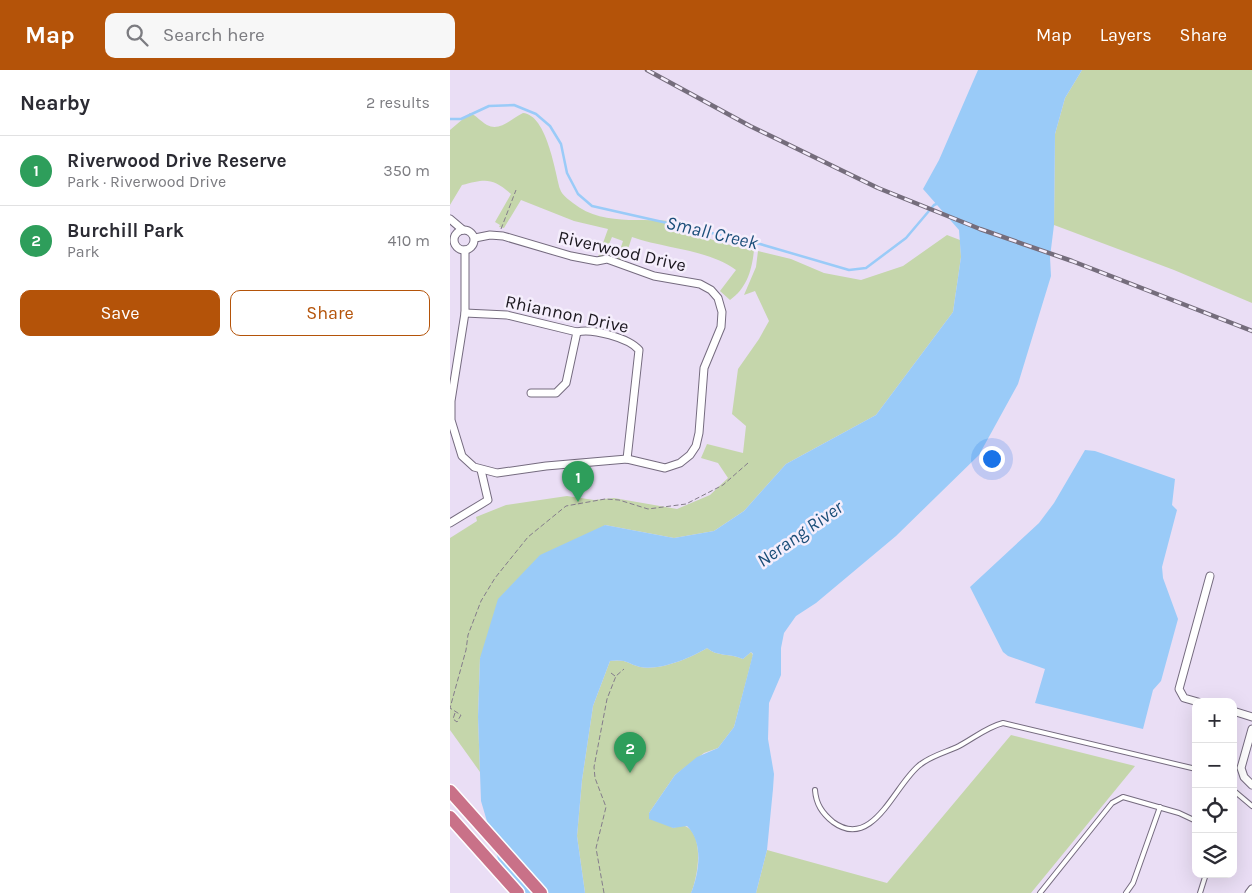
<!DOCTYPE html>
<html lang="en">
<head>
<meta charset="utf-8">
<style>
  body { margin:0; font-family:Karla,sans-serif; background:#f7f7f7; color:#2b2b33 }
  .controls { position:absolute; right:15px; bottom:15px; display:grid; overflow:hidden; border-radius:10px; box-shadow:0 5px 20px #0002 }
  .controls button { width:45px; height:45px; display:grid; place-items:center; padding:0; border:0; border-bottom:1px solid #e1e1e2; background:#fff; color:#2b2b33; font:25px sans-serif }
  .you { position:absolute; left:541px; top:388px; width:18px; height:18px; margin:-12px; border:4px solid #fff; border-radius:50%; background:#1a73e8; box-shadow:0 0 0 8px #1a73e833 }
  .badge { display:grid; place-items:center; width:32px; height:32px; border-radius:50%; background:#b45309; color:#fff; font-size:16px; font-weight:700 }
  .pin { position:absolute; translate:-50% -41px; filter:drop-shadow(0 1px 2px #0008) }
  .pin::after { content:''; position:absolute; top:26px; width:18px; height:15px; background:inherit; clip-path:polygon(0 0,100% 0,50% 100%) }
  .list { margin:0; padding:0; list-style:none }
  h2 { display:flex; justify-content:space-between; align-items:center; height:65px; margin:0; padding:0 20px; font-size:21px }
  h2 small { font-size:16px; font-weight:400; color:#7c7c81 }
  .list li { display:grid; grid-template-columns:32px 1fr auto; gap:15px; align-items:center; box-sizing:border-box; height:70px; padding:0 20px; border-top:1px solid #e1e1e2 }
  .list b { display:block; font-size:19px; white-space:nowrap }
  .list p { margin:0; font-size:16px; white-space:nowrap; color:#7c7c81 }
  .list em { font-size:16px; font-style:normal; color:#7c7c81 }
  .actions { display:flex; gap:10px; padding:15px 20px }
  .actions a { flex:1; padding:11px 0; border:1px solid #b45309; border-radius:10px; text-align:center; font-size:18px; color:#b45309 }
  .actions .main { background:#b45309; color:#fff }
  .icon { flex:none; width:28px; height:28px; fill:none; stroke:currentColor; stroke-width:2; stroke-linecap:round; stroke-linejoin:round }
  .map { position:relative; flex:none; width:802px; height:823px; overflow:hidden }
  header { display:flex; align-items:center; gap:30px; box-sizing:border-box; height:70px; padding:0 25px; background:#b45309; color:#fff }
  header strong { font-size:24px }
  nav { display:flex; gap:28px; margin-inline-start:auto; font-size:18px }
  .search { width:350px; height:45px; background:#f7f7f7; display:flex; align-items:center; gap:12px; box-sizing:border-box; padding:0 18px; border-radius:10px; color:#7c7c81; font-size:19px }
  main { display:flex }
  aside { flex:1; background:#fff }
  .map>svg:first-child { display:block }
</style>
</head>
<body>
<header>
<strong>Map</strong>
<div class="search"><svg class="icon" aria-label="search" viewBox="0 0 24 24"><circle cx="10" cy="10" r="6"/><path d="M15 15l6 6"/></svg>Search here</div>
<nav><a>Map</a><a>Layers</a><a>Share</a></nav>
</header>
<main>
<aside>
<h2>Nearby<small>2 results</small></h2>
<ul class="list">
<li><span class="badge" style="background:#2e9e5b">1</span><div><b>Riverwood Drive Reserve</b><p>Park · Riverwood Drive</p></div><em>350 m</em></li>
<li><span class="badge" style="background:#2e9e5b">2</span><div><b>Burchill Park</b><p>Park</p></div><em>410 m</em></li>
</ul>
<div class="actions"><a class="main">Save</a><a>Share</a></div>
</aside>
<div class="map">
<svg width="802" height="823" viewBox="0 0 802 823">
  <rect width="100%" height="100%" fill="#eadef5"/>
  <g fill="#c5d6ab">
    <polygon points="632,0 802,0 802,233 724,200 604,155 605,64 615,28"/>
    <path d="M 20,43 C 27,46 30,51 37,55 C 50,62 62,48 73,43 C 97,45 105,102 110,119 C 112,125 118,129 123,133 C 156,160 201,144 238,154 C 246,156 249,164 256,167 C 271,174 288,176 304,180 C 302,200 297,218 280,230 L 270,221 L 286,200 C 257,179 216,179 182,167 L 174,191 L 167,189 L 173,171 L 162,167 L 157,179 L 163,182 L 161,187 L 148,187 L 158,159 L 124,151 L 71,130 L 54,158 L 49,157 L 50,155 L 45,152 L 61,124 C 42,107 35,109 12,115 L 0,135 L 0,60 Z"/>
    <polygon points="497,165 510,170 511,187 503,242 426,345 336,394 294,441 264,461 224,468 155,455 30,588 28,647 30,702 0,660 0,468 27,451 26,447 56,435 117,426 144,430 164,428 227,439 260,425 278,408 268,393 251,388 257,374 293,383 296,356 282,344 288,299 309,269 319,251 305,221 294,225 306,197 308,181 341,189 374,203 411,210 453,196"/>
    <path d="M 257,578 C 267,587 280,583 293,589 L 301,582 L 303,585 L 284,657 L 268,678 L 254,683 L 225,705 L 199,743 L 223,758 L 232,755 C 256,761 248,807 241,823 L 135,823 L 127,766 L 132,710 L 143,636 L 160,591 C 177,589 176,593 190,597 C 209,601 241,588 257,578 Z"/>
    <polygon points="561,665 685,696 581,823 306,823 317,780 437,813"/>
  </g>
  <g fill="#9acbf8">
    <path d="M 528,0 L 632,0 L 615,28 L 605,64 L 604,155 L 600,187 L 601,206 L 568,314 L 529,385 L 446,466 L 366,533 L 346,546 L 334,563 L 331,578 L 331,605 L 319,633 L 318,669 L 324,704 L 323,719 L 317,780 L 306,823 L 241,823 C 249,803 254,773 237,756 L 223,758 L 199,749 L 199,743 L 225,705 L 247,687 L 268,678 L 284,657 L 303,584 L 301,582 L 293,589 C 280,583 267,587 257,578 C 241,588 209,601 190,597 C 176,593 177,589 160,591 L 143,636 L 132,710 L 127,766 L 135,823 L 58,823 L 31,731 L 28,647 L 30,588 L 48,529 L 90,485 L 155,455 L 224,468 L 264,461 L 294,441 L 336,394 L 426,345 L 503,242 L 511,187 L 509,160 L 473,119 L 489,90 Z"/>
    <polygon points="635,380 645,381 725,409 722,435 727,440 712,497 713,508 728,549 711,611 703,620 693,659 585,633 595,599 558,586 553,582 520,517 589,453 604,433"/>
  </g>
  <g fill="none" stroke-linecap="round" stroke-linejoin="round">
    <polyline stroke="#9acbf8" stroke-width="2.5" points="0,49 11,49 39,36 64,35 86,44 100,56 111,74 117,103 128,124 142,136 310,174 399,200 416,198 456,168 484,135 489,133"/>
    <defs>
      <g id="lane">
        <path d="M 365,720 C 366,734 372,743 383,752 C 424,782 446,711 471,694 C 483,685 497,682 509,676 C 524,668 537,657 553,653 L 746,699"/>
        <polyline points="783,720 802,736"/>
        <polyline points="590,823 662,733 673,727 729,743 746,751"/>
        <polyline points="676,823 683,813 710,737"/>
        <polyline points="750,823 756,804"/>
      </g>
      <g id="street">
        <polyline points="0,149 13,160"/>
        <circle cx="14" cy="170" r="10"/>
        <polyline points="15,180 15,243 1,331 1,350 12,386 24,397 47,403 96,396 177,389 215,398 230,393 240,385 246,376 249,363 254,298 271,257 272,242 268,228 261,220 250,214 204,206 157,189 147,191 121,186 53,166 40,165 25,168"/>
        <path d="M 15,243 L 57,245 L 127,262 C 142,258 179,268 189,280 L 177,389"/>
        <polyline points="81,323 106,323 116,313 127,262"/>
        <polyline points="0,453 38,430 31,400"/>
        <polyline points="748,632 734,628 729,619 760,506"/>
        <polyline points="783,641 802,647"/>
        <polyline points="802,659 791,698 794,707 802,715"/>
        <polyline points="799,823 802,819"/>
      </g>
      <g id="highway">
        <polyline points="0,721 91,823"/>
        <polyline points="0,747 68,823"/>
      </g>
    </defs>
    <use href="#lane" stroke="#756b7f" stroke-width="6"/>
    <use href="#street" stroke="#756b7f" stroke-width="9"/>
    <use href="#highway" stroke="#fff" stroke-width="15"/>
    <g stroke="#847c8b" stroke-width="1" stroke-dasharray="5 2.5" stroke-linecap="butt">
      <polyline points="51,159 66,120"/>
      <polyline points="161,603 165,606"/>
      <polyline points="5,643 3,649 7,652 11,645 0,638 16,580 18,565 31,531 45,508 78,467 116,436 155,429 169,430 198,439 236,434 273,415 298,393"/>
      <polyline points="154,823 146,778 156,737 145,708 144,697 157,629 166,606 174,599"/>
    </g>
    <use href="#lane" stroke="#fff" stroke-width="4"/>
    <use href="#street" stroke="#fff" stroke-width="7"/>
    <use href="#highway" stroke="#c97188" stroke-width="12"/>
    <defs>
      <polyline id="rail" points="197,0 300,56 428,118 530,159 622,191 802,261"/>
    </defs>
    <use href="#rail" stroke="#756d7c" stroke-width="4.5"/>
    <use href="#rail" stroke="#f5eefc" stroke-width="2.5" stroke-dasharray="8" stroke-linecap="butt"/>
  </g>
  <g text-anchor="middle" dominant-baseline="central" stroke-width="5" stroke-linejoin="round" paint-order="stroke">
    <g font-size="18" fill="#1c1820" stroke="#f5eefc">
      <text transform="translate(172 181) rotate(13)">Riverwood Drive</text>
      <text transform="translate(117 244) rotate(12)">Rhiannon Drive</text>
    </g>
    <g font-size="19" font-style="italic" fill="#1b4e79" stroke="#f5eefc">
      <text transform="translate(262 163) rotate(13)">Small Creek</text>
      <text transform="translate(350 464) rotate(-35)">Nerang River</text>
    </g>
  </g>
</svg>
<div class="controls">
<button>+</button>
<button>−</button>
<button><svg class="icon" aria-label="locate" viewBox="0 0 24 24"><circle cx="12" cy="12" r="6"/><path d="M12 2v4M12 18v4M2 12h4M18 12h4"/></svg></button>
<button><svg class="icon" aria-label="layers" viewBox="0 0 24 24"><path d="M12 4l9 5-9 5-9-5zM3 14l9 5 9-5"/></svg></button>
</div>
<div class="you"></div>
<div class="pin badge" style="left:128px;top:432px;background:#2e9e5b">1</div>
<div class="pin badge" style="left:180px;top:703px;background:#2e9e5b">2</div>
</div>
</main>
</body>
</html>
